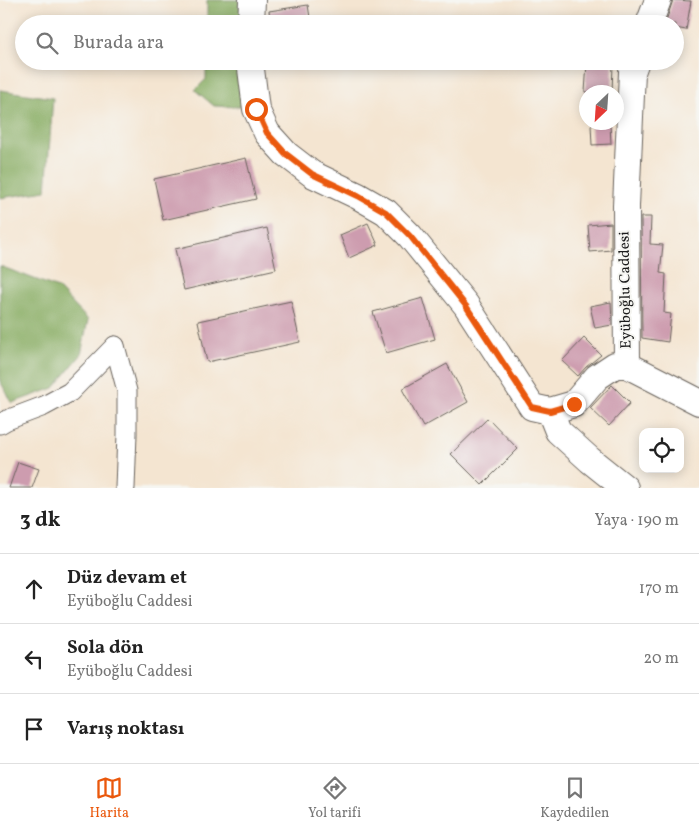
<!DOCTYPE html>
<html lang="tr">
<head>
<meta charset="utf-8">
<style>
  body { margin:0; font-family:Vollkorn,serif; background:#f2f2f2; color:#222 }
  .controls { position:absolute; right:15px; bottom:15px; display:grid; overflow:hidden; border-radius:10px; box-shadow:0 2px 12px #0003 }
  .controls button { width:45px; height:45px; display:grid; place-items:center; padding:0; border:0; border-bottom:1px solid #e0e0e0; background:#fff; color:#222; font:25px sans-serif }
  .compass { position:absolute; left:579px; top:85px; width:45px; height:45px; border-radius:50%; background:#fff; box-shadow:0 2px 12px #0003; rotate:205deg }
  .stop { position:absolute; width:15px; height:15px; margin:-11px; border:4px solid #ea580c; border-radius:50%; background:#fff }
  .stop.end { background:#ea580c; border-color:#fff; box-shadow:0 1px 5px #0008 }
  .list { margin:0; padding:0; list-style:none }
  h2 { display:flex; justify-content:space-between; align-items:center; height:65px; margin:0; padding:0 20px; font-size:21px }
  h2 small { font-size:16px; font-weight:400; color:#767676 }
  .list li { display:grid; grid-template-columns:32px 1fr auto; gap:15px; align-items:center; box-sizing:border-box; height:70px; padding:0 20px; border-top:1px solid #e0e0e0 }
  .list b { display:block; font-size:19px; white-space:nowrap }
  .list p { margin:0; font-size:16px; white-space:nowrap; color:#767676 }
  .list em { font-size:16px; font-style:normal; color:#767676 }
  .icon { flex:none; width:28px; height:28px; fill:none; stroke:currentColor; stroke-width:2; stroke-linecap:round; stroke-linejoin:round }
  .map { position:relative; flex:none; width:699px; height:488px; overflow:hidden }
  .search { position:absolute; background:#fff; box-shadow:0 2px 12px #0003; left:15px; right:15px; top:15px; height:55px; display:flex; align-items:center; gap:12px; box-sizing:border-box; padding:0 18px; border-radius:28px; color:#767676; font-size:19px }
  .sheet { height:275px; background:#fff }
  nav { display:flex; justify-content:space-around; align-items:center; box-sizing:border-box; height:70px; border-top:1px solid #e0e0e0; background:#fff; font-size:14px; color:#767676 }
  nav a { display:grid; justify-items:center; gap:2px }
  nav .on { color:#ea580c }
  .map>svg:first-child { display:block }
</style>
</head>
<body>
<div class="map">
<svg width="699" height="488" viewBox="0 0 699 488">
  <rect width="100%" height="100%" fill="#f6f6f2"/>
  <filter id="ink" filterUnits="userSpaceOnUse"><feTurbulence type="fractalNoise" baseFrequency=".02" numOctaves="2"/><feDisplacementMap in="SourceGraphic" scale="10" xChannelSelector="R" yChannelSelector="G"/><feConvolveMatrix kernelMatrix="1 2 1 2 8 2 1 2 1" color-interpolation-filters="sRGB"/></filter>
  <filter id="wash" filterUnits="userSpaceOnUse"><feTurbulence type="fractalNoise" baseFrequency=".0096" numOctaves="4" result="noise"/><feDisplacementMap in="SourceGraphic" scale="20" xChannelSelector="R" yChannelSelector="G"/><feGaussianBlur stdDeviation="1.12" result="paint"/><feColorMatrix in="noise" values="0 0 0 0 0 0 0 0 0 0 0 0 0 0 0 0 0 1.4 0 .05"/><feComposite in="paint" operator="in"/></filter>
  <g filter="url(#wash)">
    <rect width="100%" height="100%" fill="#f4e5d1"/>
    <g fill="#86ab60" stroke="#51643e">
      <polygon points="207,0 246,0 245,24 207,24"/>
      <polygon points="206,61 243,61 240,107 214,106 195,90 206,79"/>
      <polygon points="0,90 53,98 46,191 0,198"/>
      <polygon points="0,266 58,288 88,320 81,355 54,388 12,403 0,381"/>
    </g>
    <g id="blocks">
      <g fill="#cd9caf">
        <polygon points="673,0 691,1 686,30 675,28 675,24 665,24"/>
        <polygon points="308,5 311,24 271,24 269,11"/>
        <polygon points="587,63 613,65 612,92 585,92"/>
        <polygon points="610,124 611,144 592,145 591,125"/>
        <polygon points="246,158 256,199 163,220 154,179"/>
        <polygon points="641,217 651,217 650,244 663,245 660,273 666,274 664,313 671,314 668,342 642,338"/>
        <polygon points="368,223 378,245 349,258 340,235"/>
        <polygon points="611,223 611,250 590,252 588,225"/>
        <polygon points="267,228 276,269 184,290 175,249"/>
        <polygon points="423,298 435,339 386,353 373,312"/>
        <polygon points="291,301 300,342 207,362 198,321"/>
        <polygon points="611,302 612,325 595,328 590,306"/>
        <polygon points="584,338 601,355 586,367 578,376 562,361"/>
        <polygon points="447,364 468,402 423,427 402,389"/>
        <polygon points="612,385 630,403 609,426 590,408"/>
        <polygon points="488,418 518,449 482,485 451,454"/>
        <polygon points="18,462 39,469 32,488 9,488"/>
      </g>
    </g>
  </g>
  <g filter="url(#ink)">
    <use href="#blocks" fill-opacity="0" stroke="#68625b" stroke-width="1"/>
    <g fill="none" stroke-linecap="round" stroke-linejoin="round">
      <defs>
        <g id="street">
          <polyline points="115,346 127,391 127,434 125,488"/>
          <polyline points="0,424 7,420 44,406 70,392 115,346"/>
        </g>
        <g id="secondary">
          <polyline points="251,24 252,0"/>
          <polyline points="649,24 658,0"/>
          <polyline points="250,61 256,109 267,133 286,154 312,174 358,196 386,212 410,236 466,305 532,407 550,411 574,404 597,377 615,365 627,365"/>
          <polyline points="627,365 626,206 632,72 636,61"/>
          <polyline points="627,365 699,402"/>
          <polyline points="550,411 558,431 590,460 625,488"/>
        </g>
      </defs>
      <use href="#street" stroke="#68625b" stroke-width="21"/>
      <use href="#secondary" stroke="#68625b" stroke-width="28"/>
      <use href="#street" stroke="#fff" stroke-width="19"/>
      <use href="#secondary" stroke="#fff" stroke-width="26"/>
    </g>
  </g>
  <g fill="none" stroke-linecap="round" stroke-linejoin="round" filter="url(#ink)">
    <polyline stroke="#ea580c" stroke-width="6" points="256,109 267,133 286,154 312,174 358,196 386,212 410,236 466,306 532,407 550,411 574,404"/>
  </g>
  <g text-anchor="middle" dominant-baseline="central" stroke-width="4" stroke-linejoin="round" paint-order="stroke">
    <g font-size="15" fill="#1c1c1c" stroke="#f6f6f2">
      <text transform="translate(626 290) rotate(-91)">Eyüboğlu Caddesi</text>
    </g>
  </g>
</svg>
<div class="controls">
<button><svg class="icon" aria-label="locate" viewBox="0 0 24 24"><circle cx="12" cy="12" r="6"/><path d="M12 2v4M12 18v4M2 12h4M18 12h4"/></svg></button>
</div>
<svg class="compass" viewBox="-18 -18 36 36"><path d="M0-13l5 13h-10z" fill="#e53935"/><path d="M0 13l5-13h-10z" fill="#767676"/></svg>
<div class="stop" style="left:256px;top:109px"></div>
<div class="stop end" style="left:574px;top:404px"></div>
<div class="search"><svg class="icon" aria-label="search" viewBox="0 0 24 24"><circle cx="10" cy="10" r="6"/><path d="M15 15l6 6"/></svg>Burada ara</div>
</div>
<section class="sheet">
<h2>3 dk<small>Yaya · 190 m</small></h2>
<ul class="list">
<li><svg class="icon" aria-label="ahead" viewBox="0 0 24 24"><path d="M12 20V5M6 11l6-6 6 6"/></svg><div><b>Düz devam et</b><p>Eyüboğlu Caddesi</p></div><em>170 m</em></li>
<li><svg class="icon" aria-label="left" viewBox="0 0 24 24"><path d="M17 20v-9H6M10 6l-5 5 5 5"/></svg><div><b>Sola dön</b><p>Eyüboğlu Caddesi</p></div><em>20 m</em></li>
<li><svg class="icon" aria-label="arrive" viewBox="0 0 24 24"><path d="M6 21V4h12l-3 4 3 4H6"/></svg><div><b>Varış noktası</b></div></li>
</ul>
</section>
<nav>
<a class="on"><svg class="icon" aria-label="map" viewBox="0 0 24 24"><path d="M3 6l6-2 6 2 6-2v14l-6 2-6-2-6 2zM9 4v14M15 6v14"/></svg>Harita</a>
<a><svg class="icon" aria-label="directions" viewBox="0 0 24 24"><path d="M12 3l9 9-9 9-9-9zM9 14v-3h6M13 9l2 2-2 2"/></svg>Yol tarifi</a>
<a><svg class="icon" aria-label="saved" viewBox="0 0 24 24"><path d="M7 4h10v16l-5-4-5 4z"/></svg>Kaydedilen</a>
</nav>
</body>
</html>
